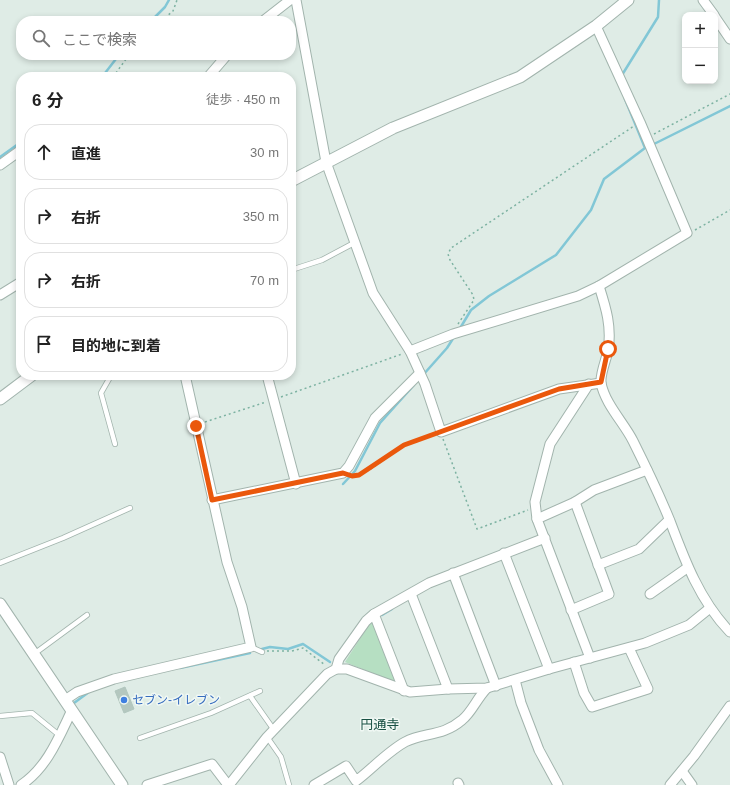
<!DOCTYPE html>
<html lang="ja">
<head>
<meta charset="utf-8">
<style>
  body { margin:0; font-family:Helvetica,"Noto Sans JP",sans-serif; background:#f6f6f6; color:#222 }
  .controls { position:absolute; right:12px; top:12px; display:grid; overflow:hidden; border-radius:8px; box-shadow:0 2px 6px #0003 }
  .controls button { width:36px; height:36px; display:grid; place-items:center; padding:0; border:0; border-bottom:1px solid #e0e0e0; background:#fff; color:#222; font:20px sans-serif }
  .stop { position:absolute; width:12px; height:12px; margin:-9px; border:3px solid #ea580c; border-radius:50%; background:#fff }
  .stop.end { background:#ea580c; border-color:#fff; box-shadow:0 1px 4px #0008 }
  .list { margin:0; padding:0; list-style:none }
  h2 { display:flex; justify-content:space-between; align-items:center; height:52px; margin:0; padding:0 16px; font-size:17px }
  h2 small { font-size:13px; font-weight:400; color:#767676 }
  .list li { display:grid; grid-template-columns:26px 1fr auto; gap:12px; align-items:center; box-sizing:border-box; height:56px; margin:0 8px 8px; padding:0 8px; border:1px solid #e0e0e0; border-radius:16px }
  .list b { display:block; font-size:15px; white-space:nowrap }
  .list em { font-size:13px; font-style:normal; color:#767676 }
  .icon { flex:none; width:22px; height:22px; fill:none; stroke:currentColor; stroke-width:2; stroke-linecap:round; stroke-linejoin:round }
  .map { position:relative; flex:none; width:730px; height:785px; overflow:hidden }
  .search { position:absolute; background:#fff; box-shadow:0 2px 6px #0003; left:16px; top:16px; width:280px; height:44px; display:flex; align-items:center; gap:10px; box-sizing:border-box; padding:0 14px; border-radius:16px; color:#767676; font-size:15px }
  .panel { position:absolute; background:#fff; box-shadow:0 2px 6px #0003; left:16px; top:72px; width:280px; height:308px; border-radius:16px }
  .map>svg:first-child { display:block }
</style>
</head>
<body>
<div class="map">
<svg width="730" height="785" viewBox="0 0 730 785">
  <rect width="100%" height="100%" fill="#dfece6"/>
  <polygon fill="#b6dfc2" points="375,621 397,683 345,662 370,623"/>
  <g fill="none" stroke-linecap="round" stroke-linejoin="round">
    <g stroke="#82c7d6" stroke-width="2.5">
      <polyline points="151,21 165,7 169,0"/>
      <polyline points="622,75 658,17 659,0"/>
      <polyline points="102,77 119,55"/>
      <polyline points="652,145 730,106"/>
      <polyline points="0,157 21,142"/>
      <polyline points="459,330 471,310 489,296 556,255 591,210 604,179 645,148 625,99"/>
      <polyline points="423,375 447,348 454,337"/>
      <polyline points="343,484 355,471 380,423 414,385"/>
      <polyline points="382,615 392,609"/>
      <polyline points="262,649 270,647 288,649 303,644 330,662"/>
      <polyline points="180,668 250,653"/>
      <polyline points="74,703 89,692"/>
    </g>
  </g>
  <polygon fill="#b4c7bf" stroke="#b1c6be" points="125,687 134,709 124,713 115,691"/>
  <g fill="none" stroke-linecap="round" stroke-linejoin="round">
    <defs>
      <g id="service">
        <polyline points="291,270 322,260 354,243"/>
        <polyline points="107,375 109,379 101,393 115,444"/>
        <polyline points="0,563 63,538 130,508"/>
        <polyline points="251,647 262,652"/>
        <polyline points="34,654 87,615"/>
        <polyline points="250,696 274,730"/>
        <polyline points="0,716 32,713 59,735"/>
        <polyline points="267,737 281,757 289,785"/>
        <polyline points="140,738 211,713 260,691"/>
      </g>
      <g id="minor">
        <polyline points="296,0 326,162 373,293 410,351 425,384 441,432 559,389 601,383"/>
        <polyline points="703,0 714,15"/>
        <polyline points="715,17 730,39"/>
        <polyline points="263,21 290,0"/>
        <polyline points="208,77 227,55"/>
        <polyline points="0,165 21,150"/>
        <path d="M 599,286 C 606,308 612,327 608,351 C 606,360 600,374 601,383 C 605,404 624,423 633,441 C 646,467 659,494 670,521 C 685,561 700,601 730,632"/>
        <polyline points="0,295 21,282"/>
        <polyline points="410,351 453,334 578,296 599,286 687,233 640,122 596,26"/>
        <polyline points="267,375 296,484"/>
        <polyline points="212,500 343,473 349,466 375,418 420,373"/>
        <polyline points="537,519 535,502 550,444 589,384"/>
        <polyline points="504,553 549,669"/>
        <polyline points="598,565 639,549 669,520"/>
        <polyline points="453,573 496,686"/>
        <polyline points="411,594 448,689"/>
        <polyline points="650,594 687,568"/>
        <polyline points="571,610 609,594 575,502"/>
        <polyline points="374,614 404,691"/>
        <polyline points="590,658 537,519 575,502 594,490 647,470"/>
        <polyline points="574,662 584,693 592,707 648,689 629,648"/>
        <polyline points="336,669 347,669 410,692 448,689 487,688 549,669 645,643 689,625 710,608"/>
        <polyline points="515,680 521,703 539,750 558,785"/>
        <polyline points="65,700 77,692 114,679 251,647 242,607 227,562 185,375"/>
        <polyline points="0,757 9,785"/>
        <polyline points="682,771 692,785"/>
        <polyline points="458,783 459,785"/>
        <path d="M 21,785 C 47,768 59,737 72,710"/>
        <polyline points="147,785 212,764 228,785"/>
        <polyline points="229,785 267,737 327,674 336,669 339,659 366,621 374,614 429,583 545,538"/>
        <path d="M 314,785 L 346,766 L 356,781 C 372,769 387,752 405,742 C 424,732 442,737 462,720 C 472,712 477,698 487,688"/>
        <polyline points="670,785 694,756 730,706"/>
      </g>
      <g id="tertiary">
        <polyline points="291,181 393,128 520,77 596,26 628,0"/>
        <polyline points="0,399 32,375"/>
        <polyline points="0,604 122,785"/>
      </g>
    </defs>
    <use href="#service" stroke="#a2b4ad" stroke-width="6"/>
    <use href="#minor" stroke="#a2b4ad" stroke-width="11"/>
    <use href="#tertiary" stroke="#a2b4ad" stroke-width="13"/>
    <g stroke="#7db2a2" stroke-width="1.5" stroke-dasharray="2 3" stroke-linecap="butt">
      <polyline points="161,21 173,11 177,0"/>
      <polyline points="113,77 129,55"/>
      <polyline points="654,134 730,94"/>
      <polyline points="695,230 730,210"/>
      <polyline points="458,324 474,300 473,295 450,260 448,254 451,248 634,126"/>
      <polyline points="281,397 402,354"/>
      <polyline points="205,422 266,402"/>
      <polyline points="443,439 477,529 528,510"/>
      <path d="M 352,476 C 371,474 387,455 403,446 C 412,441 424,438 433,435"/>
      <polyline points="267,651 292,651 303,648 325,665"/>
    </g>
    <use href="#service" stroke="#fff" stroke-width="4.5"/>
    <use href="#minor" stroke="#fff" stroke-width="9"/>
    <use href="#tertiary" stroke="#fff" stroke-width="11"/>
  </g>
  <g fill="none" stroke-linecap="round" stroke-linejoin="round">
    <polyline stroke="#ea580c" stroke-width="5" points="196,426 212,500 343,473 352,476 359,475 404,445 559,389 601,382 608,349"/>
  </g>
  <circle fill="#3f7fe0" stroke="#f0f8f4" stroke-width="1.5" cx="124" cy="700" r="4"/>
  <g text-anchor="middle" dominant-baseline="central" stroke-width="3" stroke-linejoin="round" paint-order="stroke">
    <g font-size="12" fill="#366cbe" stroke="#f0f8f4" text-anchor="start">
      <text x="132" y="700">セブン-イレブン</text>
    </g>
    <g font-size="13" fill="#195144" stroke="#f0f8f4">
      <text x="380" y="724">円通寺</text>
    </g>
  </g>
</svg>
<div class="controls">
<button>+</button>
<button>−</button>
</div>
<div class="stop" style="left:608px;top:349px"></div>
<div class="stop end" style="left:196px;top:426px"></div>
<div class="search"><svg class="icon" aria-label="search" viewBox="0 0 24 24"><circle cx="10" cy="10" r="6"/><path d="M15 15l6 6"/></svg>ここで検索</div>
<section class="panel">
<h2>6 分<small>徒歩 · 450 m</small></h2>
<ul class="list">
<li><svg class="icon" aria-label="ahead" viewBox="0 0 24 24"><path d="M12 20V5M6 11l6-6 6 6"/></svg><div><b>直進</b></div><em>30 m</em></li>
<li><svg class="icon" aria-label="right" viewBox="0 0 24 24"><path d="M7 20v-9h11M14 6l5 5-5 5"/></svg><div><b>右折</b></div><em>350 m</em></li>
<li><svg class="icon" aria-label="right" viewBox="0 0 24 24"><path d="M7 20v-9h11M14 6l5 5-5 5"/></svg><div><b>右折</b></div><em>70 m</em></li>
<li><svg class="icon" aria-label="arrive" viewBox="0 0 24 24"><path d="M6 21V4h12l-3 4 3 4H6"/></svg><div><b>目的地に到着</b></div></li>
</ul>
</section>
</div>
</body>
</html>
